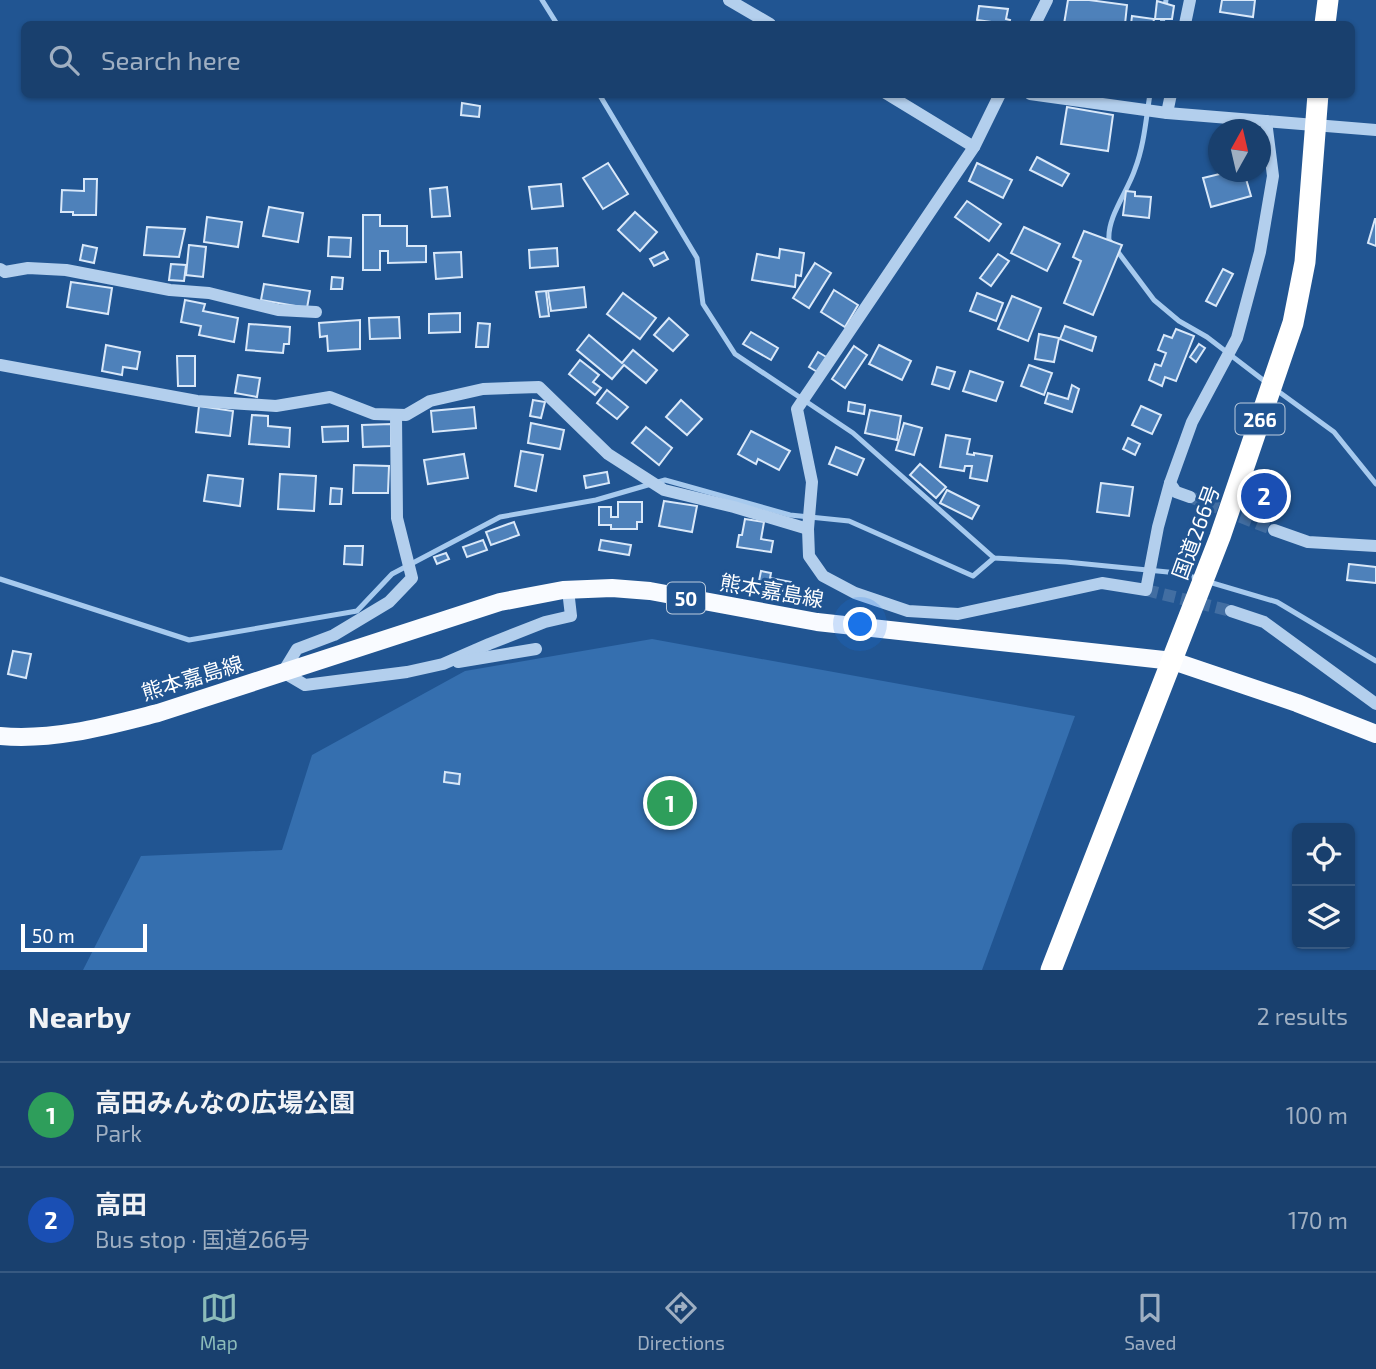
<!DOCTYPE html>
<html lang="en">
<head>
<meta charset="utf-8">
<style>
  body { margin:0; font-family:"Exo 2","Noto Sans JP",sans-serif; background:#224773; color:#f1f3f6 }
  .controls { position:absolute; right:21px; bottom:21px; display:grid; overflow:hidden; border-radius:10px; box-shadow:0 2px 5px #0004 }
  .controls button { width:63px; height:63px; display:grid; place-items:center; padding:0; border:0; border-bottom:2px solid #375981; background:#19406e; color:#f1f3f6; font:35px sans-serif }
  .compass { position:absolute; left:1208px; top:119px; width:63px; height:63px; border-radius:50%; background:#19406e; box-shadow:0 2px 5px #0004; rotate:8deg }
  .scale { position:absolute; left:21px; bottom:18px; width:126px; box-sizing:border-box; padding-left:7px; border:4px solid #fff; border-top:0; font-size:19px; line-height:24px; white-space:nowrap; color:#fff; -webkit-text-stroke:5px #215592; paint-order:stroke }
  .you { position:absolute; left:861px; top:625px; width:24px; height:24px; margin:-18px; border:5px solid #fff; border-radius:50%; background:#1a73e8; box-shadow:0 0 0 10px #1a73e833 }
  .badge { display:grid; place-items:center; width:46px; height:46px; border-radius:50%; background:#8bbbb9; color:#fff; font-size:23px; font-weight:700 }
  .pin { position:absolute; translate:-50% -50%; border:4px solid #fff; box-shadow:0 2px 7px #0006 }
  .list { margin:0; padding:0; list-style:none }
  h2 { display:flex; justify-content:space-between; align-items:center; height:91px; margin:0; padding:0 28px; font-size:30px }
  h2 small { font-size:23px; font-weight:400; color:#9fafc2 }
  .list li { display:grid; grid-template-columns:46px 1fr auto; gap:21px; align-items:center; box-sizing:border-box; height:105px; padding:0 28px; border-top:2px solid #375981 }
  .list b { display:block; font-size:26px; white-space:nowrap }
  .list p { margin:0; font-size:23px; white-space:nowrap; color:#9fafc2 }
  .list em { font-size:23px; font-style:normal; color:#9fafc2 }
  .icon { flex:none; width:38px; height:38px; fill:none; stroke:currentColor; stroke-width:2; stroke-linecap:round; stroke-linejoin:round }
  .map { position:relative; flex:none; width:1376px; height:970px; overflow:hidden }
  .search { position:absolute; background:#19406e; box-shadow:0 2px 5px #0004; left:21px; right:21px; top:21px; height:77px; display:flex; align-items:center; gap:18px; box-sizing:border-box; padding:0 24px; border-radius:10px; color:#9fafc2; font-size:26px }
  .sheet { height:301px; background:#19406e }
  nav { display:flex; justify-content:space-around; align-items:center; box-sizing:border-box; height:98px; border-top:2px solid #375981; background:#19406e; font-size:19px; color:#9fafc2 }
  nav a { display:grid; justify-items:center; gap:4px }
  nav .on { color:#8bbbb9 }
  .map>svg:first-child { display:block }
</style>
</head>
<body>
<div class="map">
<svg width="1376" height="970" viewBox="0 0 1376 970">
  <rect width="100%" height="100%" fill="#215592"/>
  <polygon fill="#356faf" points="652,639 1075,716 982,970 83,970 141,856 282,850 312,755 465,671"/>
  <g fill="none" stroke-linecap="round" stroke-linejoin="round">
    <g stroke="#a7caee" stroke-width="5">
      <polyline points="542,0 557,24"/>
      <polyline points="1162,24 1166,0"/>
      <polyline points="599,94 697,258 703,304 735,354 853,433 994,558 1066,562 1178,573 1200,579"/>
      <path d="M 1150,94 C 1146,119 1144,146 1135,169 C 1128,191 1107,217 1109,240 L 1154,300 L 1179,321 L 1207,337 L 1267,383"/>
      <polyline points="1275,389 1334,432 1376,484"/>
      <polyline points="0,579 189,640 357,611 392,574 500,517 596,500 665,480 790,515 849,521 973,576 994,558"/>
      <polyline points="1209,582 1277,602 1376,661"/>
    </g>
  </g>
  <g fill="#4e81ba" stroke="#d9e8f9" stroke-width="2">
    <polygon points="1068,0 1089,0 1127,5 1125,24 1064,24"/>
    <polygon points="1222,0 1255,0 1253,17 1220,12"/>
    <polygon points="1157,1 1174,6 1172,19 1155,19"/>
    <polygon points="979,6 1008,9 1006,19 1010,20 1009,24 991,24 992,22 977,20"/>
    <polygon points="1132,16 1154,19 1153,24 1131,24"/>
    <polygon points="462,103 480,106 479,117 461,115"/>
    <polygon points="1067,107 1113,115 1108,151 1061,144"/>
    <polygon points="1037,157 1069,174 1062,186 1030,170"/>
    <polygon points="608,163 628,194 603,209 583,178"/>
    <polygon points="977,163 1012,180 1003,198 969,181"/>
    <polygon points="1228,172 1244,172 1251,196 1211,207 1203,178"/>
    <polygon points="84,179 97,179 96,215 73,215 73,212 61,212 62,190 84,191"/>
    <polygon points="561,184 563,206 532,209 529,187"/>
    <polygon points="447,187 450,216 432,217 430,189"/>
    <polygon points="1126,191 1135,192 1135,196 1151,197 1149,218 1123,215"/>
    <polygon points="967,201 1001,224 989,241 955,217"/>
    <polygon points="269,207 303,213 298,242 263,236"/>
    <polygon points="635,212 657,232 640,251 618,230"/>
    <polygon points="363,215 380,215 380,226 407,226 407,246 426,246 426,262 388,263 388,251 380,251 380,270 363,270"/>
    <polygon points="207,217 242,222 238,247 204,242"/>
    <polygon points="1375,219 1376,219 1376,246 1368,243"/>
    <polygon points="147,227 185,229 179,257 144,255"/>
    <polygon points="1024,227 1060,244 1047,271 1011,253"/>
    <polygon points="1084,231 1122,245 1093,315 1064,303 1081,261 1073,257"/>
    <polygon points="329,237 351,238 350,257 328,256"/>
    <polygon points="83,245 97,248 94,263 80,260"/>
    <polygon points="189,245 206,247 203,277 186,275"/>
    <polygon points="557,248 558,266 530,268 529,250"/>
    <polygon points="780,249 804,253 801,276 796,275 795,287 752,280 757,254 779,258"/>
    <polygon points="461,252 462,277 436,279 434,253"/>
    <polygon points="664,252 668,259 654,266 650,259"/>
    <polygon points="998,254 1009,261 991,286 980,278"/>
    <polygon points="815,263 831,273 809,308 793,298"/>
    <polygon points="171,264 186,265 184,281 169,280"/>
    <polygon points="1223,269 1233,274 1216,306 1206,301"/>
    <polygon points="332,277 343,278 342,289 331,289"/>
    <polygon points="71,282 112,288 108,314 67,307"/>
    <polygon points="264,284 310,291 307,308 261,300"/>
    <polygon points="584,287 586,307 551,311 548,291"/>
    <polygon points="834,290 858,305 845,327 821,312"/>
    <polygon points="546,291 549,316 540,317 536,292"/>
    <polygon points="623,293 656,318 640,339 607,314"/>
    <polygon points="977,293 1003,303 996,321 970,311"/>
    <polygon points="1012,296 1041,308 1028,341 998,329"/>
    <polygon points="185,300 205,304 203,311 238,318 234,342 199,335 201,326 181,322"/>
    <polygon points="460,313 460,332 429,333 429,314"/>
    <polygon points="399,317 400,338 370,339 369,318"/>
    <polygon points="669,318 688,335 673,351 654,335"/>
    <polygon points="360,320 360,349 328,351 327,336 320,337 319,323"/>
    <polygon points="478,323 490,324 488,347 476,347"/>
    <polygon points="249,324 290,327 289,344 284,344 283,353 246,350"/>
    <polygon points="1065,326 1096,337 1092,351 1060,339"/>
    <polygon points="1176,329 1194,336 1176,381 1165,377 1162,386 1149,380 1155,364 1161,366 1166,353 1158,350 1164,335 1172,338"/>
    <polygon points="751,332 778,348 771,360 743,344"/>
    <polygon points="1039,334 1059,338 1054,362 1035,359"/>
    <polygon points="589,335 622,363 633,350 657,370 646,383 624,365 612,379 577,350"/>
    <polygon points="1199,344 1205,348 1196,362 1190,357"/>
    <polygon points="106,345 140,352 137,369 123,367 122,375 102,371"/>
    <polygon points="879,345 911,361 902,380 869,364"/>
    <polygon points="854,346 867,355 845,388 832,379"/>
    <polygon points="818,352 828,358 819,373 809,367"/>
    <polygon points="177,356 195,356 195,386 178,386"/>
    <polygon points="580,360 599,375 593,382 601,388 595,395 569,374"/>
    <polygon points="1029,365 1052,373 1044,395 1021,386"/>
    <polygon points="937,367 955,372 949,389 932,384"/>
    <polygon points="970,371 1003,382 996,401 963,391"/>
    <polygon points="238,375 260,378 257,397 235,393"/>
    <polygon points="1072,385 1079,389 1072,412 1045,403 1048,393 1068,399"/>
    <polygon points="607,390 628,407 617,419 597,403"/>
    <polygon points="533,400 545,402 541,418 530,416"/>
    <polygon points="681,400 702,419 687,435 666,417"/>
    <polygon points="849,402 865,405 864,414 848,411"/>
    <polygon points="199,406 233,411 230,436 196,432"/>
    <polygon points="1141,406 1161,415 1152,434 1132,425"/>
    <polygon points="474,407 476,428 433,432 431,411"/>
    <polygon points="870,410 901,416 897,440 865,433"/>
    <polygon points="252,415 268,416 268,426 290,428 289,447 249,444"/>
    <polygon points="531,423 564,430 560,449 528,443"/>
    <polygon points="904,423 922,428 914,455 896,450"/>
    <polygon points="391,424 391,446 363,447 362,425"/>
    <polygon points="348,426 348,441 323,442 322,427"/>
    <polygon points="646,427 672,448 659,465 632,443"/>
    <polygon points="751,431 790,451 779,470 758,459 756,464 738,454"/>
    <polygon points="946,435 970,439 967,454 974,455 974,453 992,456 987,481 970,478 972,466 965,466 964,471 940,467"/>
    <polygon points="1128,438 1140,444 1135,455 1123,449"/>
    <polygon points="836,447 864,459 857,475 829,464"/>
    <polygon points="521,451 543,455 536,491 515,486"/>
    <polygon points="464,454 468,478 428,484 424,460"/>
    <polygon points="920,464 946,487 936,498 910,475"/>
    <polygon points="354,465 389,466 388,493 353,493"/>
    <polygon points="607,472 609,483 586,488 584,476"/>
    <polygon points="280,474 316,476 314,511 278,509"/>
    <polygon points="208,475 243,479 240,506 204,501"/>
    <polygon points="1101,483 1133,487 1129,516 1097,512"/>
    <polygon points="331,488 342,489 341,504 330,504"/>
    <polygon points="947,490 979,506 972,519 940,503"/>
    <polygon points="664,501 697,506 692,532 659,526"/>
    <polygon points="618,502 642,502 642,522 637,522 637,529 611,529 611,525 599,525 599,507 611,507 611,517 618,517"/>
    <polygon points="745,519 764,522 761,539 773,541 771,552 737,547 739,535 742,535"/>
    <polygon points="514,522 519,535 491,545 486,532"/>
    <polygon points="483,540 487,550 467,557 463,547"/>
    <polygon points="601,540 631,545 629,555 599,550"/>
    <polygon points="345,546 363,546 362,565 344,564"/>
    <polygon points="446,553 449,559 437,564 434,557"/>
    <polygon points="1349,564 1376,567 1376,583 1347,580"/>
    <polygon points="761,571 771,573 770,578 791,582 789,592 758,586"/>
    <polygon points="13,651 31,654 26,678 8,674"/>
    <polygon points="445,772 460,774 459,784 444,782"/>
  </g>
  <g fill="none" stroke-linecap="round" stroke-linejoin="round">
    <g stroke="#426ea2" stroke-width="12" stroke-dasharray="12 6" stroke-linecap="butt">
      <polyline points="1190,497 1274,530"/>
      <polyline points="1146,590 1231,611"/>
    </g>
    <g stroke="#b3cfed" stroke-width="12">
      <polyline points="729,0 770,24"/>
      <polyline points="1035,24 1047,0"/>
      <polyline points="1185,24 1190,0"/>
      <polyline points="887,94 974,147"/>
      <polyline points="1000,94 974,147 797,409 812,482 808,529 809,556 823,576 855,593 908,611 958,614 1102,583 1146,590 1158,527 1170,483"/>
      <polyline points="1030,94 1167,113 1376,130"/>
      <polyline points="1167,113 1171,94"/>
      <polyline points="0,269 5,272 28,268 66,270 170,290 209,293 278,310 316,312"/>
      <polyline points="0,365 197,401 276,406 330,397 374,414 406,415 430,401 483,389 539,387 608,454 664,490 734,507 808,529"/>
      <polyline points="396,415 397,518 412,578 389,602 334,635 297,649 283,672 305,685 407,672 443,664 489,644 545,622 571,616 568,590"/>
      <polyline points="1190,497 1176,492 1170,483 1192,422 1237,338 1260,252 1273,176 1266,121"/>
      <polyline points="1274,530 1308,542 1376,546"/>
      <polyline points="1231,611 1264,622 1376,704"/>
      <polyline points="458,662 536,649"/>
    </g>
    <path stroke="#f9fbff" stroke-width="18" d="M 0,736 C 54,741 107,726 158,713 L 500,602 L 563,590 L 612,588 L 650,591 L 817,622 L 1173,661 L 1297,703 L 1376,734"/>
    <g stroke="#fff" stroke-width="21">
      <polyline points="1325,24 1328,0"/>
      <polyline points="1051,970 1220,537 1293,323 1305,262 1318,94"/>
    </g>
  </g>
  <g text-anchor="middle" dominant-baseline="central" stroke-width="6" stroke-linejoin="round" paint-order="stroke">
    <g fill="#215592" stroke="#bcccde" stroke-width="2">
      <rect x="1235.5" y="403.5" width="49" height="31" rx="5"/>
      <rect x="667" y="582.5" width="38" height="31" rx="5"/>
    </g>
    <g font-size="19" font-weight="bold" fill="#fff">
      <text x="1260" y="419">266</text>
      <text x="686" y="598">50</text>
    </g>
    <g font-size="21" fill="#fff" stroke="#215592">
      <text transform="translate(1195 532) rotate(-70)">国道266号</text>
      <text transform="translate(772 590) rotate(10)">熊本嘉島線</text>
      <text transform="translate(192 677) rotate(-17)">熊本嘉島線</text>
    </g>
  </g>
</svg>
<div class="controls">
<button><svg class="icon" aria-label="locate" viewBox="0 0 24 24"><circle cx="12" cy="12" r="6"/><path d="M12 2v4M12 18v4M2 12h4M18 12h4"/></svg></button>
<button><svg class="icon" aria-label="layers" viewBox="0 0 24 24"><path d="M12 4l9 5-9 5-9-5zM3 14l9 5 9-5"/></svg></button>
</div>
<svg class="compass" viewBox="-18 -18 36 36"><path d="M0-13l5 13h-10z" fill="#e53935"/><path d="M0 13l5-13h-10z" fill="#9fafc2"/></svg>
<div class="scale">50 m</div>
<div class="you"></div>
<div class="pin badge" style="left:670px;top:803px;background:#2e9e5b">1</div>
<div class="pin badge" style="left:1264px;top:496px;background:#1a4fb4">2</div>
<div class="search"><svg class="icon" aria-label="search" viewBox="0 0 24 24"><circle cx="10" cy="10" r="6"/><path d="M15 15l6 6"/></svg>Search here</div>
</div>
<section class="sheet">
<h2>Nearby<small>2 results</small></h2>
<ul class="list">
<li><span class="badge" style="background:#2e9e5b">1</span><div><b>高田みんなの広場公園</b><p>Park</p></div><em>100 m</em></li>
<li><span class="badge" style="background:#1a4fb4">2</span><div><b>高田</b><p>Bus stop · 国道266号</p></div><em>170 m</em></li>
</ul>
</section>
<nav>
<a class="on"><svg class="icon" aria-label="map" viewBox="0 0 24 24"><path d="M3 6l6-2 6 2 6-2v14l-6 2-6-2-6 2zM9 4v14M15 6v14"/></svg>Map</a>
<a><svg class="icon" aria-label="directions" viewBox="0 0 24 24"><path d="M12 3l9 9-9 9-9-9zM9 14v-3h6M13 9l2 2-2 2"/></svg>Directions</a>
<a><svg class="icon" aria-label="saved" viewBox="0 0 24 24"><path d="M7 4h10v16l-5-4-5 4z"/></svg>Saved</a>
</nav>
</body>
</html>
